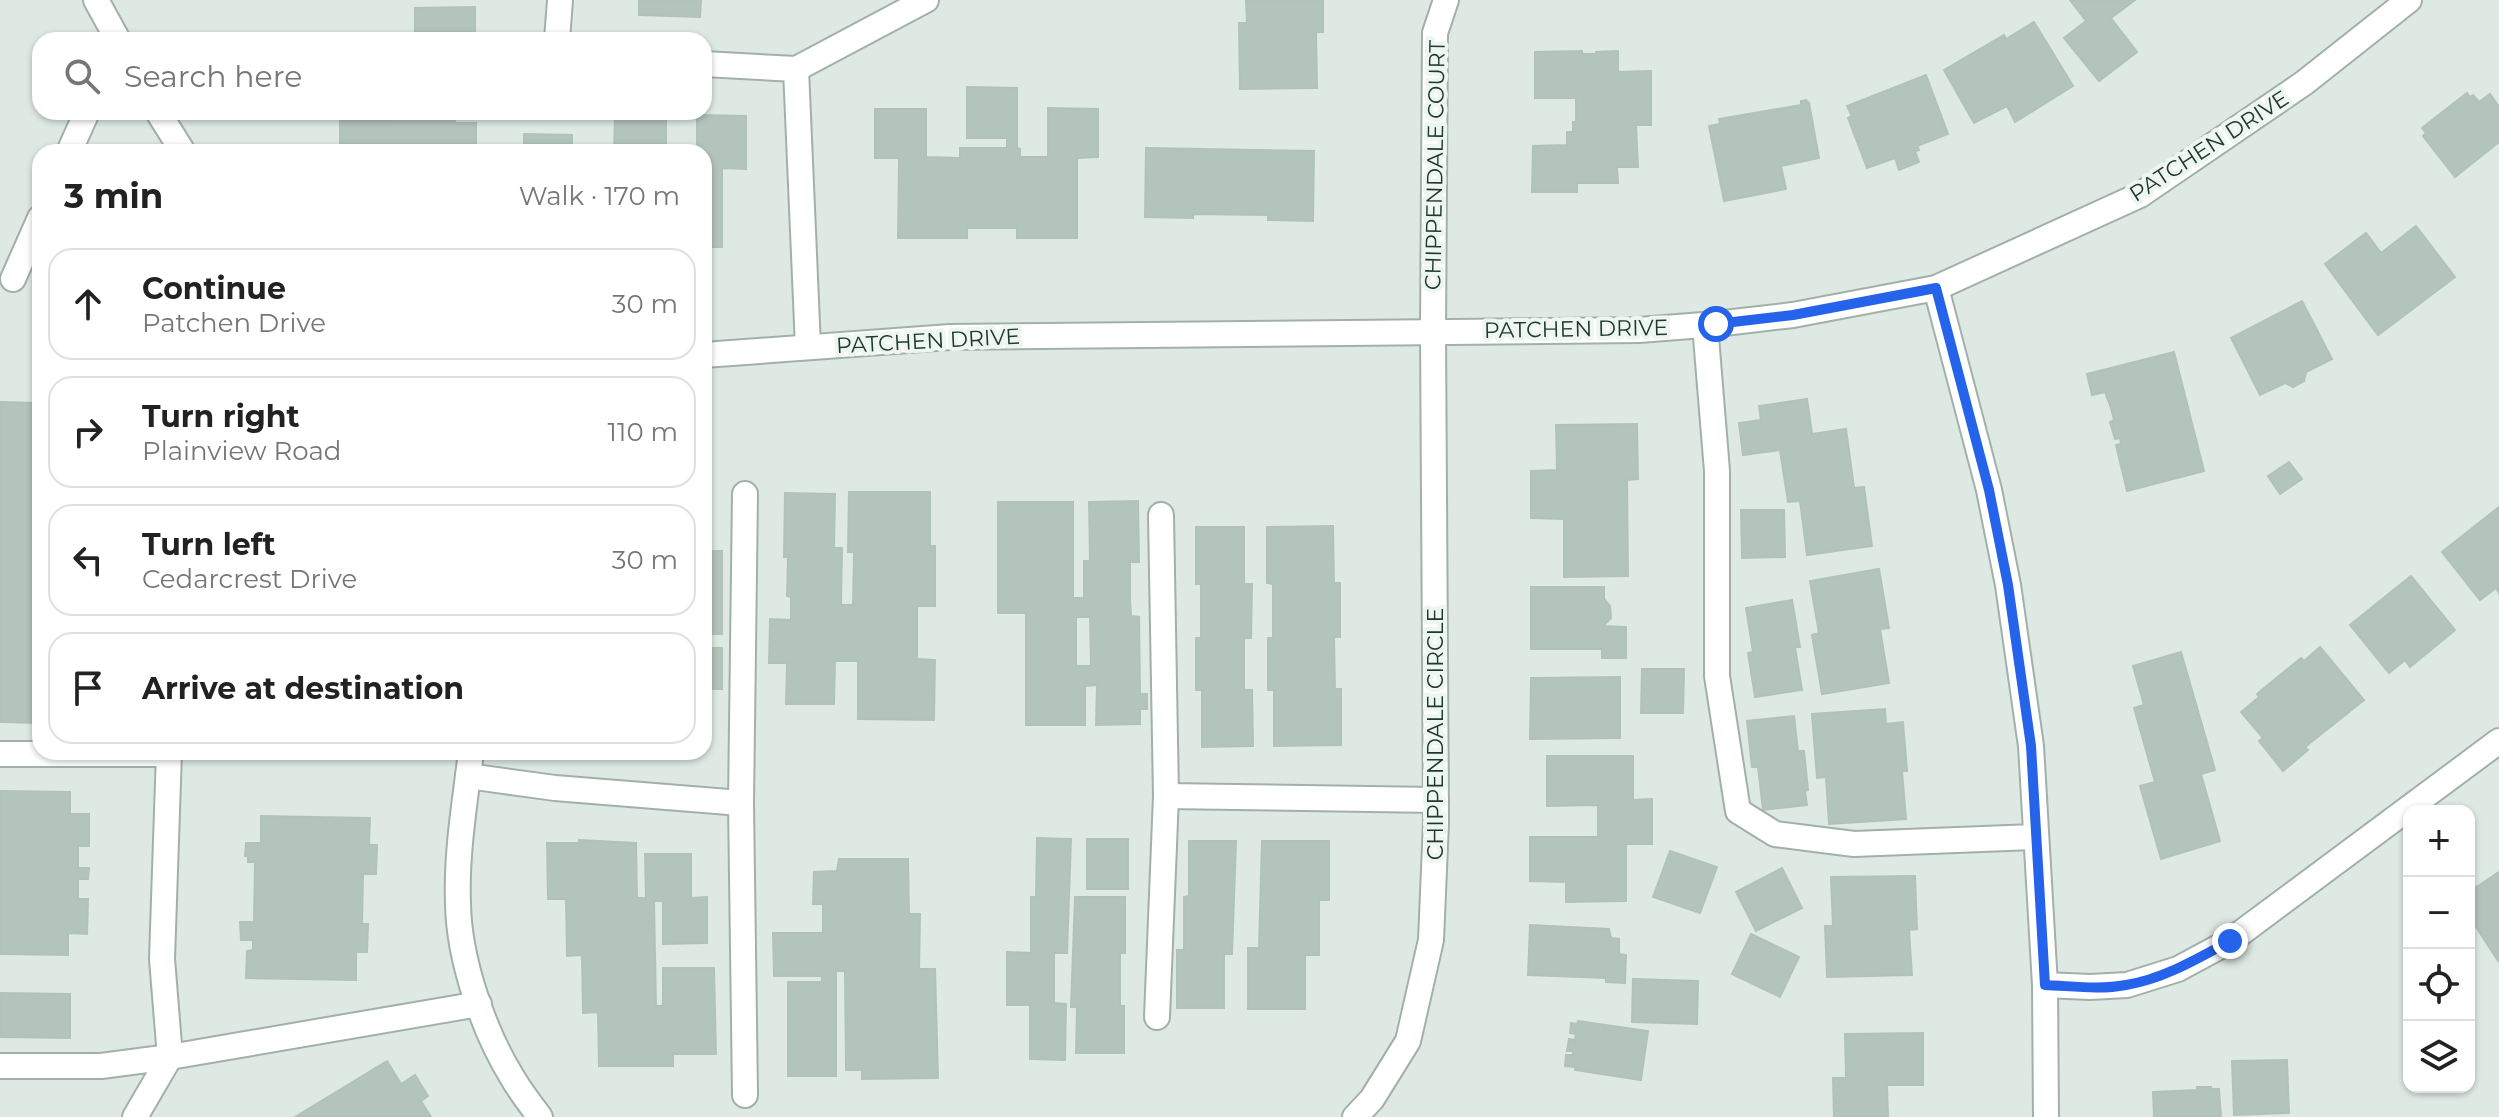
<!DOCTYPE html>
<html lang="en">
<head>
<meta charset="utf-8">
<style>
  body { margin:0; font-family:Montserrat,sans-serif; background:#f2f2f2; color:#222 }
  .controls { position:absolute; right:24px; bottom:24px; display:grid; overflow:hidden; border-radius:16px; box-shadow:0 2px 6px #0004 }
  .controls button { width:72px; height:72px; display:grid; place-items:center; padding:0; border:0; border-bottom:2px solid #e0e0e0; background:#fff; color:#222; font:40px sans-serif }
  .stop { position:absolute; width:24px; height:24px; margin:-18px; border:6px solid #2563eb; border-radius:50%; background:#fff }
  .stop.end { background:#2563eb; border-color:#fff; box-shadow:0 2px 8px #0008 }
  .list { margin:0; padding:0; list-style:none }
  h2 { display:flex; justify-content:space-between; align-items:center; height:104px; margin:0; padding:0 32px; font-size:34px }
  h2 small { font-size:26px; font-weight:400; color:#767676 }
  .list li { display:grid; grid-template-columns:52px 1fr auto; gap:24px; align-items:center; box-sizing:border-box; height:112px; margin:0 16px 16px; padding:0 16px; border:2px solid #e0e0e0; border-radius:24px }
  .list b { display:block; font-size:30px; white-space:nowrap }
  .list p { margin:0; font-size:26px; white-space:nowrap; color:#767676 }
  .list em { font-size:26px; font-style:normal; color:#767676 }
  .icon { flex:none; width:44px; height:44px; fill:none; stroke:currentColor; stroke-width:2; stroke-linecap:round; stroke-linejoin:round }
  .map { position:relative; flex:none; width:2499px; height:1117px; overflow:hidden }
  .search { position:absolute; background:#fff; box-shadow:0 2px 6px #0004; left:32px; top:32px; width:680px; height:88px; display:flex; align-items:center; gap:20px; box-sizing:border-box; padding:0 28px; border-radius:24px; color:#767676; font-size:30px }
  .panel { position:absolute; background:#fff; box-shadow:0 2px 6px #0004; left:32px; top:144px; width:680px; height:616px; border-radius:24px }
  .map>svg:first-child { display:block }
</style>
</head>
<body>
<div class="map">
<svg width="2499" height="1117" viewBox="0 0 2499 1117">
  <rect width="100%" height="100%" fill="#dee9e3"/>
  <g fill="#b3c4bc" stroke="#b1c3b9" stroke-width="2" fill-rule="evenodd">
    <polygon points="639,0 701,0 700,17 639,15"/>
    <polygon points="1246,0 1323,0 1323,32 1316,32 1317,88 1240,89 1239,23 1247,23"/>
    <polygon points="2070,0 2135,0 2111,18 2137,52 2099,81 2064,38 2086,21"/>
    <polygon points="475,7 475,40 415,40 415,8"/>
    <polygon points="2034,22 2073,86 2015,122 2007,106 1974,123 1944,70 2004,35 2006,39"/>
    <polygon points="1582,51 1582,54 1596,54 1596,52 1618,51 1618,72 1651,71 1651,125 1636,125 1638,167 1617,167 1618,183 1577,183 1577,192 1532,192 1533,146 1567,145 1567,132 1573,132 1573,122 1576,122 1576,98 1535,98 1535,52"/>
    <polygon points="1926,75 1948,134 1917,146 1919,150 1915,151 1919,162 1899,170 1895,158 1867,168 1848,118 1852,116 1847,106"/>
    <polygon points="967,87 1017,88 1017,148 1020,149 1020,157 1048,157 1048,108 1098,109 1098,157 1077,158 1077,238 1017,238 1017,228 967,228 967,238 898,238 899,158 875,158 875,109 926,109 926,157 960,158 960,148 1007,148 1007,138 967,138"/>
    <polygon points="2467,93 2470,97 2473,95 2479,102 2490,94 2499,107 2499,142 2455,177 2423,136 2426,133 2422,128"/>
    <polygon points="1806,100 1809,103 1819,158 1781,166 1786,189 1724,201 1709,126 1720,124 1719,119 1801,105 1801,101"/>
    <polygon points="390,112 454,112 455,123 476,123 476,152 340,152 340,121 390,121"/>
    <polygon points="615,115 666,115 666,152 614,152"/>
    <polygon points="697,115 746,116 746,169 722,168 722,247 704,247 704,152 697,152"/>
    <polygon points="524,134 572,135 572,152 524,152"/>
    <polygon points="1146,148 1314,151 1313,221 1268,220 1268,215 1193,214 1193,218 1145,217"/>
    <polygon points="2416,226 2455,277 2378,335 2325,264 2366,233 2381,253"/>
    <polygon points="2302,301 2332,359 2306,372 2304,381 2293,387 2285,383 2260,395 2231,338"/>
    <polygon points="2174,352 2204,471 2127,491 2116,445 2121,444 2120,438 2115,439 2110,422 2114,420 2111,408 2105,392 2092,395 2087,374"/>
    <polygon points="1807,399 1812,434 1846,429 1854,488 1864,487 1872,546 1807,555 1800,501 1788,502 1780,450 1743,455 1739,423 1761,420 1759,406"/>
    <polygon points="0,402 40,403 40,723 0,722"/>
    <polygon points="1637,424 1638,479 1627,480 1628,576 1564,577 1564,519 1531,518 1531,471 1557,470 1556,425"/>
    <polygon points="2289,462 2302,479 2280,494 2268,476"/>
    <polygon points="849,492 930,492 930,546 935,546 935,606 917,606 917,659 935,660 934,720 858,719 858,661 835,661 834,704 786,704 787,663 769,663 770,619 791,620 791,597 787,596 788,557 784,557 785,493 835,494 834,548 842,548 841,605 853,605 854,552 848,552"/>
    <path d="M 1138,501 L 1139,562 L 1130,562 L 1130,599 L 1131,616 L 1139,617 L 1140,694 L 1147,694 L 1147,709 L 1140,709 L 1140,724 L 1096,725 L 1097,685 L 1085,686 L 1085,725 L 1026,725 L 1026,613 L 998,613 L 998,502 L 1073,502 L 1073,598 L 1084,598 L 1084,561 L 1090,561 L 1089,502 ZM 1076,617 L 1090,617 L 1091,666 L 1076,666 Z"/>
    <polygon points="2499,507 2499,593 2496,588 2480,600 2442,552"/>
    <polygon points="1741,510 1784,510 1785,557 1742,558"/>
    <polygon points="1333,526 1334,583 1340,583 1340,637 1334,637 1335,689 1341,689 1341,745 1274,746 1274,690 1268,690 1268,638 1273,638 1273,584 1267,583 1267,527"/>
    <polygon points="1196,527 1244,527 1244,584 1252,584 1251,638 1244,638 1244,690 1252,690 1253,746 1202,747 1202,690 1196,690 1196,638 1201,638 1201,584 1196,584"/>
    <rect x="704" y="551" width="18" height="83"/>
    <polygon points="1879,569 1889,628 1880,629 1889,683 1822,694 1812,635 1819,633 1810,581"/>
    <polygon points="2411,576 2455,630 2410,667 2405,660 2389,673 2350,625"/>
    <polygon points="1531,587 1604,587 1604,599 1610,606 1611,618 1603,626 1626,627 1626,658 1602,658 1602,649 1531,649"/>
    <polygon points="1792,600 1800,647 1795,647 1802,690 1755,697 1748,653 1753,652 1746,608"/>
    <polygon points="2320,647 2364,700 2305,747 2308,750 2283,771 2259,741 2263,738 2241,712 2259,697 2257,694 2301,658 2304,661"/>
    <rect x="704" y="648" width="18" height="41"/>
    <polygon points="2181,652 2215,770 2201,774 2220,841 2161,859 2140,786 2155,782 2134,708 2144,705 2133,666"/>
    <polygon points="1642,669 1684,669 1683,713 1641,713"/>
    <polygon points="1620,677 1620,738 1530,739 1531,678"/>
    <polygon points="1885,709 1886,724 1903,722 1907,771 1902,771 1906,819 1829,824 1826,777 1817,778 1812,714"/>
    <polygon points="1794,716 1798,751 1804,751 1808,790 1805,791 1807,805 1763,810 1758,767 1752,767 1747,721"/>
    <polygon points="1547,756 1633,756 1633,800 1652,799 1652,844 1626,844 1626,901 1566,902 1566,882 1530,881 1530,837 1598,837 1598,805 1547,806"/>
    <polygon points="0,791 70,792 70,814 89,814 89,846 78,846 78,868 89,868 88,879 78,879 78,899 88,899 87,934 68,933 68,955 0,954"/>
    <polygon points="261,816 370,818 369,845 377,845 376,874 363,874 362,924 368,924 367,952 356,952 356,980 246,978 247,951 253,950 253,940 241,940 240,922 254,922 255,862 248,862 248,856 245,856 246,843 261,843"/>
    <polygon points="1037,838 1071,839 1067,953 1054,953 1054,1003 1066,1004 1065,1060 1030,1059 1030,1005 1007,1005 1007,952 1031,953 1031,897 1036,897"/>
    <rect x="1087" y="839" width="41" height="50"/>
    <polygon points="579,840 636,843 637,898 646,898 645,854 691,854 691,898 707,897 707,943 663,944 663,901 654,901 656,1006 663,1006 663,968 714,968 716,1054 673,1054 673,1066 599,1066 598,1012 583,1013 582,955 567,956 566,899 548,899 547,843 579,843"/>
    <polygon points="1189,841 1236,841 1232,954 1224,954 1224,1008 1177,1008 1177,950 1184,950 1184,897 1189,896"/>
    <polygon points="1262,841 1329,841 1329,900 1319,900 1319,955 1305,955 1305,1009 1248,1009 1248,948 1259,948"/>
    <polygon points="1670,851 1717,867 1700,913 1653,897"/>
    <polygon points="839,859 908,859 909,914 920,914 919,969 935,969 938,1078 862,1079 862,1070 846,1070 845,971 836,971 836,1076 788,1076 788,982 822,982 822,976 774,976 773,933 823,933 823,904 813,904 814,872 837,871"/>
    <polygon points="1782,868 1802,908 1756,931 1736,892"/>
    <polygon points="2499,872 2499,960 2498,961 2469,916 2469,892"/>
    <polygon points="1915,876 1917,929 1909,930 1912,975 1827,977 1825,926 1833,926 1831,877"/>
    <polygon points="1075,897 1125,897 1125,953 1120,953 1120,1006 1124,1006 1124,1053 1076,1053 1077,1007 1071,1007"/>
    <polygon points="1530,925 1609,929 1611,938 1619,939 1619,954 1626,955 1625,983 1606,982 1606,978 1528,975"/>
    <polygon points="1751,934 1799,957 1780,997 1732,974"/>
    <polygon points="1633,979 1698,981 1697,1024 1632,1022"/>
    <polygon points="0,993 70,994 70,1038 0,1037"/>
    <polygon points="1578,1021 1648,1031 1641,1080 1575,1070 1575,1067 1565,1066 1566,1055 1573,1055 1573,1051 1567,1051 1569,1039 1575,1040 1576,1034 1570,1033 1571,1023 1577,1024"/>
    <polygon points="1923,1033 1923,1085 1887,1085 1888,1117 1834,1117 1833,1078 1846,1078 1845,1034"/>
    <polygon points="2287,1060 2289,1113 2234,1115 2232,1061"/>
    <polygon points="387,1061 401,1084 415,1075 428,1096 421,1101 431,1117 295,1117"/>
    <polygon points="2197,1087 2211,1087 2211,1089 2219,1089 2221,1117 2154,1117 2153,1092 2197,1090"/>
  </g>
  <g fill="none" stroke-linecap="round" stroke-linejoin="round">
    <defs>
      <g id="lane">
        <polyline points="557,40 560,0"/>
        <polyline points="704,64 796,69 926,0"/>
        <polyline points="796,69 808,347"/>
        <polyline points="69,152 87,112"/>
        <polyline points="13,279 40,218"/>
        <polyline points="1705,325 1717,471 1717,676 1738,811 1775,834 1854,844 2036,837"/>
        <polyline points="1161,515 1166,796"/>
        <polyline points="0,754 169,754"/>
        <polyline points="468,776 555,788 741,803 745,1095"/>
        <polyline points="741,803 745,494"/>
        <polyline points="1157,1017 1166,796 1436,800"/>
        <polyline points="0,1066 101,1066 170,1057 162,959 169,752"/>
        <polyline points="135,1117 170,1057 479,1004"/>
      </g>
      <g id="street">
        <polyline points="96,0 118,40"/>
        <polyline points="158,112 183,152"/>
        <polyline points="1936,288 1989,490 2008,585 2031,746 2045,985 2046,1117"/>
        <polyline points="704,355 950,337 1639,330 1716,324 1793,315 1936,288 2140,195 2304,83 2409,0"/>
        <path d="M 471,752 C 465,802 456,853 458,904 C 459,959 483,1030 512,1077 C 520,1091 530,1104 540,1117"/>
        <polyline points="2045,985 2090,987 2127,985 2178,969 2230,941 2499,741"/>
        <polyline points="1355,1117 1372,1099 1408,1041 1431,940 1436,822 1433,332 1435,33 1446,0"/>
      </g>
    </defs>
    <use href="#lane" stroke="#a1b1a9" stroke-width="28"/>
    <use href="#street" stroke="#a1b1a9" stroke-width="28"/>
    <use href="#lane" stroke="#fff" stroke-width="24"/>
    <use href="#street" stroke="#fff" stroke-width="24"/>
  </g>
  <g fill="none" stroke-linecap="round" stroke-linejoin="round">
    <path stroke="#2563eb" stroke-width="10" d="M 1716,324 L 1793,315 L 1936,288 L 1989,490 L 2008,585 L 2031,746 L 2045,985 C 2072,986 2100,990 2126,985 C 2163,979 2197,959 2230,941"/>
  </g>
  <g text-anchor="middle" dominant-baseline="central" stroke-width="8" stroke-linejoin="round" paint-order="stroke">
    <g font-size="22" fill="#20392f" stroke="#eef6f1">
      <text transform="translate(2209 146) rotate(-33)">PATCHEN DRIVE</text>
      <text transform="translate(1435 165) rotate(-89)">CHIPPENDALE COURT</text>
      <text transform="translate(1576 329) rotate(-1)">PATCHEN DRIVE</text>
      <text transform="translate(928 341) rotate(-3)">PATCHEN DRIVE</text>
      <text transform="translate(1435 734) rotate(-90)">CHIPPENDALE CIRCLE</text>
    </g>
  </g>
</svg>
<div class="controls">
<button>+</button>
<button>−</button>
<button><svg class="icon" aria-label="locate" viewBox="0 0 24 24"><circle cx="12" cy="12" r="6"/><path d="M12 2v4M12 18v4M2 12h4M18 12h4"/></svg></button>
<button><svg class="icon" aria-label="layers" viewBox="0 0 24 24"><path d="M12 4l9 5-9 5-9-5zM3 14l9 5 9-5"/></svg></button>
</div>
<div class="stop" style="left:1716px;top:324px"></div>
<div class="stop end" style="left:2230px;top:941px"></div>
<div class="search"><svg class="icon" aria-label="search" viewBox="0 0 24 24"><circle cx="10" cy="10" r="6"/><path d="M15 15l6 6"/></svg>Search here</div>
<section class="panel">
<h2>3 min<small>Walk · 170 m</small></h2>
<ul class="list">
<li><svg class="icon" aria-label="ahead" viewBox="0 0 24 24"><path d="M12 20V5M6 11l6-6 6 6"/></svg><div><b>Continue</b><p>Patchen Drive</p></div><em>30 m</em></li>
<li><svg class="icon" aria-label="right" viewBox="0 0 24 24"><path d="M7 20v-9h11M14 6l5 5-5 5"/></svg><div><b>Turn right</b><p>Plainview Road</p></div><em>110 m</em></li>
<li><svg class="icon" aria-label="left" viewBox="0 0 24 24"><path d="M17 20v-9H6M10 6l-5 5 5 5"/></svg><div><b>Turn left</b><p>Cedarcrest Drive</p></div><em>30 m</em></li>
<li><svg class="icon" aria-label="arrive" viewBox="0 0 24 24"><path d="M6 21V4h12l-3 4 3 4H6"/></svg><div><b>Arrive at destination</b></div></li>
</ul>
</section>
</div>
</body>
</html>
